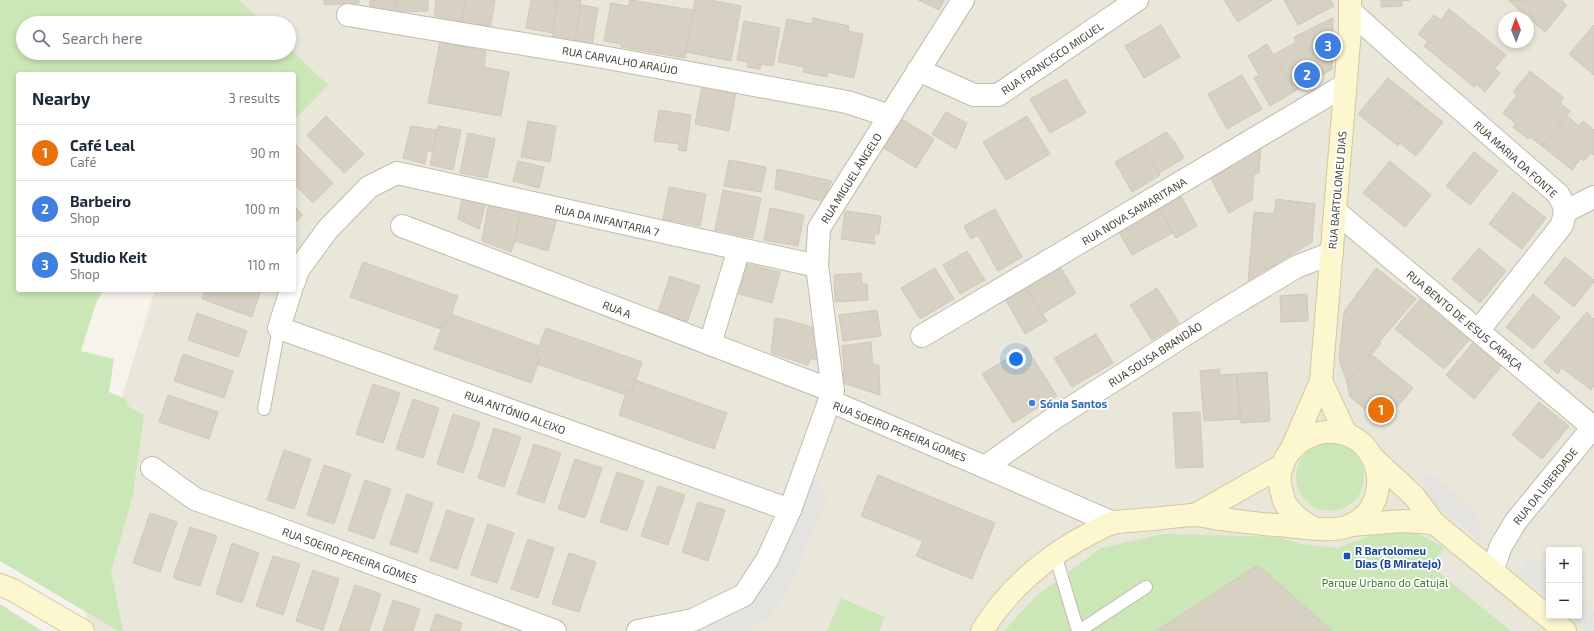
<!DOCTYPE html>
<html lang="en">
<head>
<meta charset="utf-8">
<style>
  body { margin:0; font-family:"Exo 2",sans-serif; background:#f2f2f3; color:#1f2937 }
  .controls { position:absolute; right:12px; bottom:12px; display:grid; overflow:hidden; border-radius:4px; box-shadow:0 2px 6px #0003 }
  .controls button { width:36px; height:36px; display:grid; place-items:center; padding:0; border:0; border-bottom:1px solid #e0e1e3; background:#fff; color:#1f2937; font:20px sans-serif }
  .compass { position:absolute; left:1498px; top:12px; width:36px; height:36px; border-radius:50%; background:#fff; box-shadow:0 2px 6px #0003; rotate:359deg }
  .you { position:absolute; left:1016px; top:359px; width:14px; height:14px; margin:-10px; border:3px solid #fff; border-radius:50%; background:#1a73e8; box-shadow:0 0 0 6px #1a73e833 }
  .badge { display:grid; place-items:center; width:26px; height:26px; border-radius:50%; background:#f05e28; color:#fff; font-size:13px; font-weight:700 }
  .pin { position:absolute; translate:-50% -50%; border:2px solid #fff; box-shadow:0 1px 4px #0006 }
  .list { margin:0; padding:0; list-style:none }
  h2 { display:flex; justify-content:space-between; align-items:center; height:52px; margin:0; padding:0 16px; font-size:17px }
  h2 small { font-size:13px; font-weight:400; color:#747a83 }
  .list li { display:grid; grid-template-columns:26px 1fr auto; gap:12px; align-items:center; box-sizing:border-box; height:56px; padding:0 16px; border-top:1px solid #e0e1e3 }
  .list b { display:block; font-size:15px; white-space:nowrap }
  .list p { margin:0; font-size:13px; white-space:nowrap; color:#747a83 }
  .list em { font-size:13px; font-style:normal; color:#747a83 }
  .icon { flex:none; width:22px; height:22px; fill:none; stroke:currentColor; stroke-width:2; stroke-linecap:round; stroke-linejoin:round }
  .map { position:relative; flex:none; width:1594px; height:631px; overflow:hidden }
  .search { position:absolute; background:#fff; box-shadow:0 2px 6px #0003; left:16px; top:16px; width:280px; height:44px; display:flex; align-items:center; gap:10px; box-sizing:border-box; padding:0 14px; border-radius:22px; color:#747a83; font-size:15px }
  .panel { position:absolute; background:#fff; box-shadow:0 2px 6px #0003; left:16px; top:72px; width:280px; height:220px; border-radius:4px }
  .map>svg:first-child { display:block }
</style>
</head>
<body>
<div class="map">
<svg width="1594" height="631" viewBox="0 0 1594 631">
  <rect width="100%" height="100%" fill="#f5f3ec"/>
  <path fill="#e9e6da" fill-rule="evenodd" d="M 103,0 L 1594,0 L 1594,631 L 87,631 L 80,532 L 155,290 L 294,290 L 294,74 L 289,53 L 289,23 L 111,23 ZM 1504,18 L 1528,18 L 1528,42 L 1504,42 ZM 1549,550 L 1579,550 L 1579,616 L 1549,616 Z"/>
  <g fill="#cce7b7">
    <polygon points="0,0 239,0 263,23 23,23 23,53 289,53 289,48 328,85 294,120 294,74 18,74 18,290 103,290 95,306 81,351 114,359 109,392 126,399 129,407 144,415 133,495 111,572 123,631 118,631 0,561"/>
    <circle cx="1330" cy="477" r="34"/>
    <polygon points="1400,530 1421,535 1444,548 1431,566 1511,631 1004,631 1036,596 1101,548 1163,534 1278,537 1301,544 1337,548 1378,533"/>
    <polygon points="841,598 885,617 879,631 827,631"/>
    <polygon points="0,604 42,631 0,631"/>
  </g>
  <g fill="#e4e3e0">
    <polygon points="1432,474 1478,514 1483,543 1427,496 1423,478"/>
    <polygon points="814,478 827,498 786,595 770,614 751,631 686,631 727,620 741,611 764,588 781,556"/>
    <polygon points="1530,558 1549,574 1549,598 1518,572"/>
    <polygon points="1579,598 1594,611 1594,631 1589,631 1571,616 1579,616"/>
  </g>
  <g fill="#d6d1c2" stroke="#d1c9b5">
    <polygon points="324,0 359,0 359,3 324,5"/>
    <polygon points="370,0 396,0 396,12 370,9"/>
    <polygon points="396,0 428,0 428,11 396,12"/>
    <polygon points="436,0 465,0 462,23 434,20"/>
    <polygon points="465,0 495,0 490,29 462,23"/>
    <polygon points="531,0 557,0 553,33 526,28"/>
    <polygon points="557,0 581,0 575,42 552,38"/>
    <polygon points="630,0 693,10 685,58 621,47 621,44 604,41 611,3 628,6"/>
    <polygon points="695,0 710,0 741,6 731,61 686,52"/>
    <polygon points="918,0 944,0 939,10"/>
    <polygon points="1224,0 1272,0 1238,22"/>
    <polygon points="1284,0 1330,0 1334,6 1298,25"/>
    <polygon points="1381,0 1410,0 1402,1 1402,6 1381,7"/>
    <polygon points="1508,0 1524,0 1517,8"/>
    <polygon points="1524,0 1563,0 1562,1 1567,5 1545,32 1517,8"/>
    <polygon points="581,5 598,8 592,45 575,42"/>
    <polygon points="1449,9 1506,55 1495,68 1500,73 1485,92 1476,84 1474,87 1424,46 1428,41 1418,34 1434,15 1441,20"/>
    <polygon points="813,18 849,26 848,31 863,34 854,78 828,72 827,77 803,72 804,67 778,62 787,19 812,24"/>
    <polygon points="1333,18 1332,69 1295,91 1273,55 1296,42 1294,37"/>
    <polygon points="744,21 780,28 773,66 761,64 760,69 747,67 748,62 737,60"/>
    <polygon points="1161,25 1180,57 1144,78 1125,46"/>
    <polygon points="1594,25 1594,75 1569,54"/>
    <polygon points="440,42 486,51 484,67 509,72 501,116 428,103"/>
    <polygon points="1267,44 1295,91 1270,106 1254,78 1259,75 1248,56"/>
    <polygon points="1530,71 1564,98 1560,103 1570,111 1542,146 1530,137 1528,139 1513,127 1516,124 1503,113 1517,95 1513,92"/>
    <polygon points="1242,75 1262,109 1227,129 1208,94"/>
    <polygon points="1388,78 1418,102 1388,138 1358,114"/>
    <polygon points="1066,79 1086,113 1050,133 1030,99"/>
    <polygon points="702,86 736,92 729,131 695,124"/>
    <polygon points="1418,102 1443,122 1416,156 1400,143 1398,146 1388,138"/>
    <polygon points="659,110 691,115 686,151 678,150 679,144 654,141"/>
    <polygon points="946,112 967,123 956,149 932,134"/>
    <polygon points="326,116 364,154 344,173 307,135"/>
    <polygon points="1027,116 1050,154 1006,180 983,142"/>
    <polygon points="1567,116 1579,126 1583,121 1594,130 1594,155 1591,153 1584,161 1581,158 1572,170 1542,146"/>
    <polygon points="900,118 934,139 916,168 882,147"/>
    <polygon points="528,121 556,126 550,162 521,157"/>
    <polygon points="411,126 437,130 433,151 427,151 425,164 403,158"/>
    <polygon points="438,126 461,130 453,170 430,165"/>
    <polygon points="1166,132 1174,141 1184,158 1159,173 1143,146"/>
    <polygon points="468,133 495,139 487,178 460,173"/>
    <polygon points="1261,143 1259,173 1254,174 1252,200 1229,213 1209,175"/>
    <polygon points="296,145 333,183 313,203 294,184 294,147"/>
    <polygon points="1143,146 1160,175 1132,192 1115,162"/>
    <polygon points="1474,152 1498,171 1470,205 1446,186"/>
    <polygon points="729,160 766,167 761,192 724,186"/>
    <polygon points="518,161 544,167 539,188 513,181"/>
    <polygon points="1390,161 1431,195 1405,227 1363,193"/>
    <polygon points="777,169 832,181 822,201 775,189"/>
    <polygon points="669,187 706,194 700,226 663,219"/>
    <polygon points="723,190 761,198 753,238 715,230"/>
    <polygon points="1179,192 1197,226 1176,238 1158,207"/>
    <polygon points="1513,192 1546,218 1522,249 1489,224"/>
    <polygon points="462,198 486,202 479,229 458,219"/>
    <polygon points="1276,199 1315,204 1312,242 1248,281 1254,212 1274,214"/>
    <polygon points="489,201 521,209 515,241 511,252 482,241"/>
    <polygon points="294,206 303,215 294,223"/>
    <polygon points="1158,207 1173,233 1132,255 1117,229"/>
    <polygon points="770,208 804,215 798,246 764,240"/>
    <polygon points="521,209 557,218 548,251 515,241"/>
    <polygon points="995,209 1022,257 998,271 978,235 971,239 964,226"/>
    <polygon points="845,211 881,216 879,234 874,234 875,244 841,239"/>
    <polygon points="1479,248 1506,271 1480,303 1452,279"/>
    <polygon points="967,251 985,280 960,294 943,265"/>
    <polygon points="1565,257 1594,280 1594,282 1574,307 1544,283"/>
    <polygon points="363,262 458,296 448,323 444,321 441,329 350,297"/>
    <polygon points="747,264 780,272 772,303 739,294"/>
    <polygon points="1059,265 1076,293 1042,314 1024,285"/>
    <polygon points="935,268 954,299 920,319 901,288"/>
    <polygon points="1376,268 1416,299 1379,342 1344,312"/>
    <polygon points="861,273 862,284 867,284 868,300 835,302 834,275"/>
    <polygon points="670,276 700,286 687,322 658,312"/>
    <polygon points="1024,285 1047,321 1025,334 1004,297"/>
    <polygon points="1157,288 1179,323 1152,340 1130,305"/>
    <polygon points="205,290 261,290 252,317 202,299"/>
    <polygon points="1307,294 1308,321 1281,322 1280,296"/>
    <polygon points="1533,294 1560,317 1533,349 1506,327"/>
    <polygon points="1420,299 1469,340 1444,369 1395,329"/>
    <polygon points="877,310 881,336 843,341 839,315"/>
    <polygon points="1344,312 1381,343 1347,382 1339,360"/>
    <polygon points="1587,312 1594,319 1594,386 1591,390 1561,367 1558,374 1544,362"/>
    <polygon points="197,313 247,331 238,357 188,340"/>
    <polygon points="451,314 539,346 536,354 541,356 531,383 434,349 444,321 448,323"/>
    <polygon points="775,318 788,320 815,328 819,361 811,358 808,365 771,353"/>
    <polygon points="546,328 642,362 632,392 627,390 626,395 537,364 541,356 536,354"/>
    <polygon points="1096,334 1113,363 1072,387 1054,358"/>
    <polygon points="1476,339 1504,363 1474,399 1446,375"/>
    <polygon points="871,342 873,365 879,365 880,395 843,383 844,369 842,346"/>
    <polygon points="1026,347 1057,396 1013,423 982,374"/>
    <polygon points="183,354 233,371 224,398 174,381"/>
    <polygon points="1371,354 1413,388 1383,424 1350,397 1347,382"/>
    <polygon points="1220,369 1220,375 1237,374 1240,419 1204,421 1200,371"/>
    <polygon points="1267,372 1270,421 1241,423 1237,374"/>
    <polygon points="635,380 727,413 714,449 619,415 627,390 632,392"/>
    <polygon points="373,384 400,393 383,443 356,434"/>
    <polygon points="168,395 218,412 209,439 159,422"/>
    <polygon points="413,399 439,408 423,458 396,449"/>
    <polygon points="1539,402 1569,426 1542,459 1512,435"/>
    <polygon points="1200,412 1203,467 1176,468 1173,413"/>
    <polygon points="453,414 480,423 463,473 437,464"/>
    <polygon points="494,428 521,437 504,487 478,478"/>
    <polygon points="534,444 561,453 544,503 517,494"/>
    <polygon points="284,450 311,459 294,509 267,500"/>
    <polygon points="575,459 602,468 585,518 558,509"/>
    <polygon points="324,465 351,474 334,524 307,515"/>
    <polygon points="617,472 644,481 627,531 600,522"/>
    <polygon points="878,475 995,523 972,579 916,556 923,541 861,516"/>
    <polygon points="365,480 391,489 374,539 348,530"/>
    <polygon points="658,486 685,495 668,545 641,536"/>
    <polygon points="407,494 433,503 417,553 390,544"/>
    <polygon points="698,502 725,510 708,561 682,552"/>
    <polygon points="447,510 474,519 457,569 430,560"/>
    <polygon points="150,513 177,522 160,572 133,563"/>
    <polygon points="488,524 514,533 497,583 471,575"/>
    <polygon points="190,527 217,536 200,586 173,578"/>
    <polygon points="528,539 554,548 538,598 511,589"/>
    <polygon points="232,543 259,553 242,603 216,594"/>
    <polygon points="569,553 596,562 579,612 552,604"/>
    <polygon points="273,556 300,564 283,615 256,606"/>
    <polygon points="1258,565 1332,631 1156,631"/>
    <polygon points="313,570 339,579 323,630 296,621"/>
    <polygon points="355,585 381,594 369,631 339,631"/>
    <polygon points="393,600 420,609 413,631 383,631"/>
    <polygon points="436,614 462,623 460,631 430,631"/>
  </g>
  <g fill="none" stroke-linecap="round" stroke-linejoin="round">
    <defs>
      <g id="lane">
        <polyline points="264,409 279,328"/>
        <polyline points="1055,554 1078,631"/>
        <polyline points="1079,631 1146,587"/>
      </g>
      <g id="street">
        <path d="M 1350,11 L 1427,80 L 1558,194 C 1566,208 1566,209 1562,225 L 1478,331"/>
        <polyline points="348,15 608,58 847,102 890,116"/>
        <polyline points="918,70 974,95 998,95 1137,0"/>
        <polyline points="1335,211 1594,428"/>
        <polyline points="1566,211 1594,197"/>
        <polyline points="402,226 833,391"/>
        <polyline points="294,282 298,270 328,229 369,187 397,173 817,266"/>
        <polyline points="291,290 279,328 790,510"/>
        <polyline points="922,336 1345,85"/>
        <polyline points="710,344 739,249"/>
        <polyline points="830,401 985,467 1113,523"/>
        <polyline points="985,467 1050,421 1216,315 1296,267 1332,253"/>
        <polyline points="152,468 195,499 266,524 555,631"/>
        <polyline points="1492,571 1501,546 1516,521 1594,426"/>
        <polyline points="638,631 693,620 744,595 767,560 790,510 833,391 817,266 819,228 963,0"/>
      </g>
      <g id="secondary">
        <polyline points="1321,381 1346,434"/>
        <polyline points="1292,448 1321,381 1350,30 1350,0"/>
        <polyline points="1374,459 1414,496 1434,523 1565,631"/>
        <polyline points="1195,515 1283,465"/>
        <polyline points="1351,525 1403,521 1434,523"/>
        <polyline points="0,585 13,590 83,631"/>
        <path d="M 982,631 C 1008,588 1049,554 1093,532 C 1099,529 1106,525 1112,523 C 1120,521 1131,521 1139,520 C 1157,519 1176,516 1194,515 C 1203,515 1212,518 1221,519 C 1239,521 1258,524 1276,525 C 1297,526 1332,534 1351,525 C 1390,508 1386,447 1345,434 C 1311,423 1272,454 1281,490 C 1283,494 1283,500 1285,503 C 1292,515 1302,521 1313,528"/>
      </g>
    </defs>
    <use href="#lane" stroke="#c0bcae" stroke-width="14"/>
    <use href="#street" stroke="#c0bcae" stroke-width="24"/>
    <use href="#secondary" stroke="#d2ca9e" stroke-width="24"/>
    <use href="#lane" stroke="#fff" stroke-width="12"/>
    <use href="#street" stroke="#fff" stroke-width="22"/>
    <use href="#secondary" stroke="#fcf7cf" stroke-width="22"/>
  </g>
  <circle fill="#3f7fe0" stroke="#fff" stroke-width="1.5" cx="1032" cy="403" r="4"/>
  <rect fill="#1a4fb4" stroke="#fff" stroke-width="1.5" x="1343" y="552" width="8" height="8" rx="2"/>
  <g text-anchor="middle" dominant-baseline="central" stroke-width="3.5" stroke-linejoin="round" paint-order="stroke">
    <g font-size="11" fill="#49453a" stroke="#fff">
      <text transform="translate(1052 58) rotate(-34)">RUA FRANCISCO MIGUEL</text>
      <text transform="translate(620 60) rotate(10)">RUA CARVALHO ARAÚJO</text>
      <text transform="translate(1516 159) rotate(42)">RUA MARIA DA FONTE</text>
      <text transform="translate(851 178) rotate(-58)">RUA MIGUEL ÂNGELO</text>
      <text transform="translate(1337 190) rotate(-85)">RUA BARTOLOMEU DIAS</text>
      <text transform="translate(1134 211) rotate(-31)">RUA NOVA SAMARITANA</text>
      <text transform="translate(607 220) rotate(13)">RUA DA INFANTARIA 7</text>
      <text transform="translate(617 309) rotate(21)">RUA A</text>
      <text transform="translate(1465 320) rotate(40)">RUA BENTO DE JESUS CARAÇA</text>
      <text transform="translate(1155 354) rotate(-33)">RUA SOUSA BRANDÃO</text>
      <text transform="translate(515 412) rotate(20)">RUA ANTÓNIO ALEIXO</text>
      <text transform="translate(900 431) rotate(22)">RUA SOEIRO PEREIRA GOMES</text>
      <text transform="translate(1545 486) rotate(-51)">RUA DA LIBERDADE</text>
      <text transform="translate(350 555) rotate(20)">RUA SOEIRO PEREIRA GOMES</text>
    </g>
    <g font-size="11" font-weight="bold" fill="#366cbe" stroke="#fff" text-anchor="start">
      <text x="1040" y="403">Sónia Santos</text>
    </g>
    <g font-size="11" font-weight="bold" fill="#164399" stroke="#fff" text-anchor="start">
      <text x="1355" y="550">R Bartolomeu<tspan x="1355" dy="13">Dias (B Miratejo)</tspan></text>
    </g>
    <g font-size="11" fill="#42792e" stroke="#fff">
      <text x="1385" y="582">Parque Urbano do Catujal</text>
    </g>
  </g>
</svg>
<div class="controls">
<button>+</button>
<button>−</button>
</div>
<svg class="compass" viewBox="-18 -18 36 36"><path d="M0-13l5 13h-10z" fill="#e53935"/><path d="M0 13l5-13h-10z" fill="#747a83"/></svg>
<div class="you"></div>
<div class="pin badge" style="left:1381px;top:410px;background:#e8710a">1</div>
<div class="pin badge" style="left:1307px;top:75px;background:#3f7fe0">2</div>
<div class="pin badge" style="left:1328px;top:46px;background:#3f7fe0">3</div>
<div class="search"><svg class="icon" aria-label="search" viewBox="0 0 24 24"><circle cx="10" cy="10" r="6"/><path d="M15 15l6 6"/></svg>Search here</div>
<section class="panel">
<h2>Nearby<small>3 results</small></h2>
<ul class="list">
<li><span class="badge" style="background:#e8710a">1</span><div><b>Café Leal</b><p>Café</p></div><em>90 m</em></li>
<li><span class="badge" style="background:#3f7fe0">2</span><div><b>Barbeiro</b><p>Shop</p></div><em>100 m</em></li>
<li><span class="badge" style="background:#3f7fe0">3</span><div><b>Studio Keit</b><p>Shop</p></div><em>110 m</em></li>
</ul>
</section>
</div>
</body>
</html>
